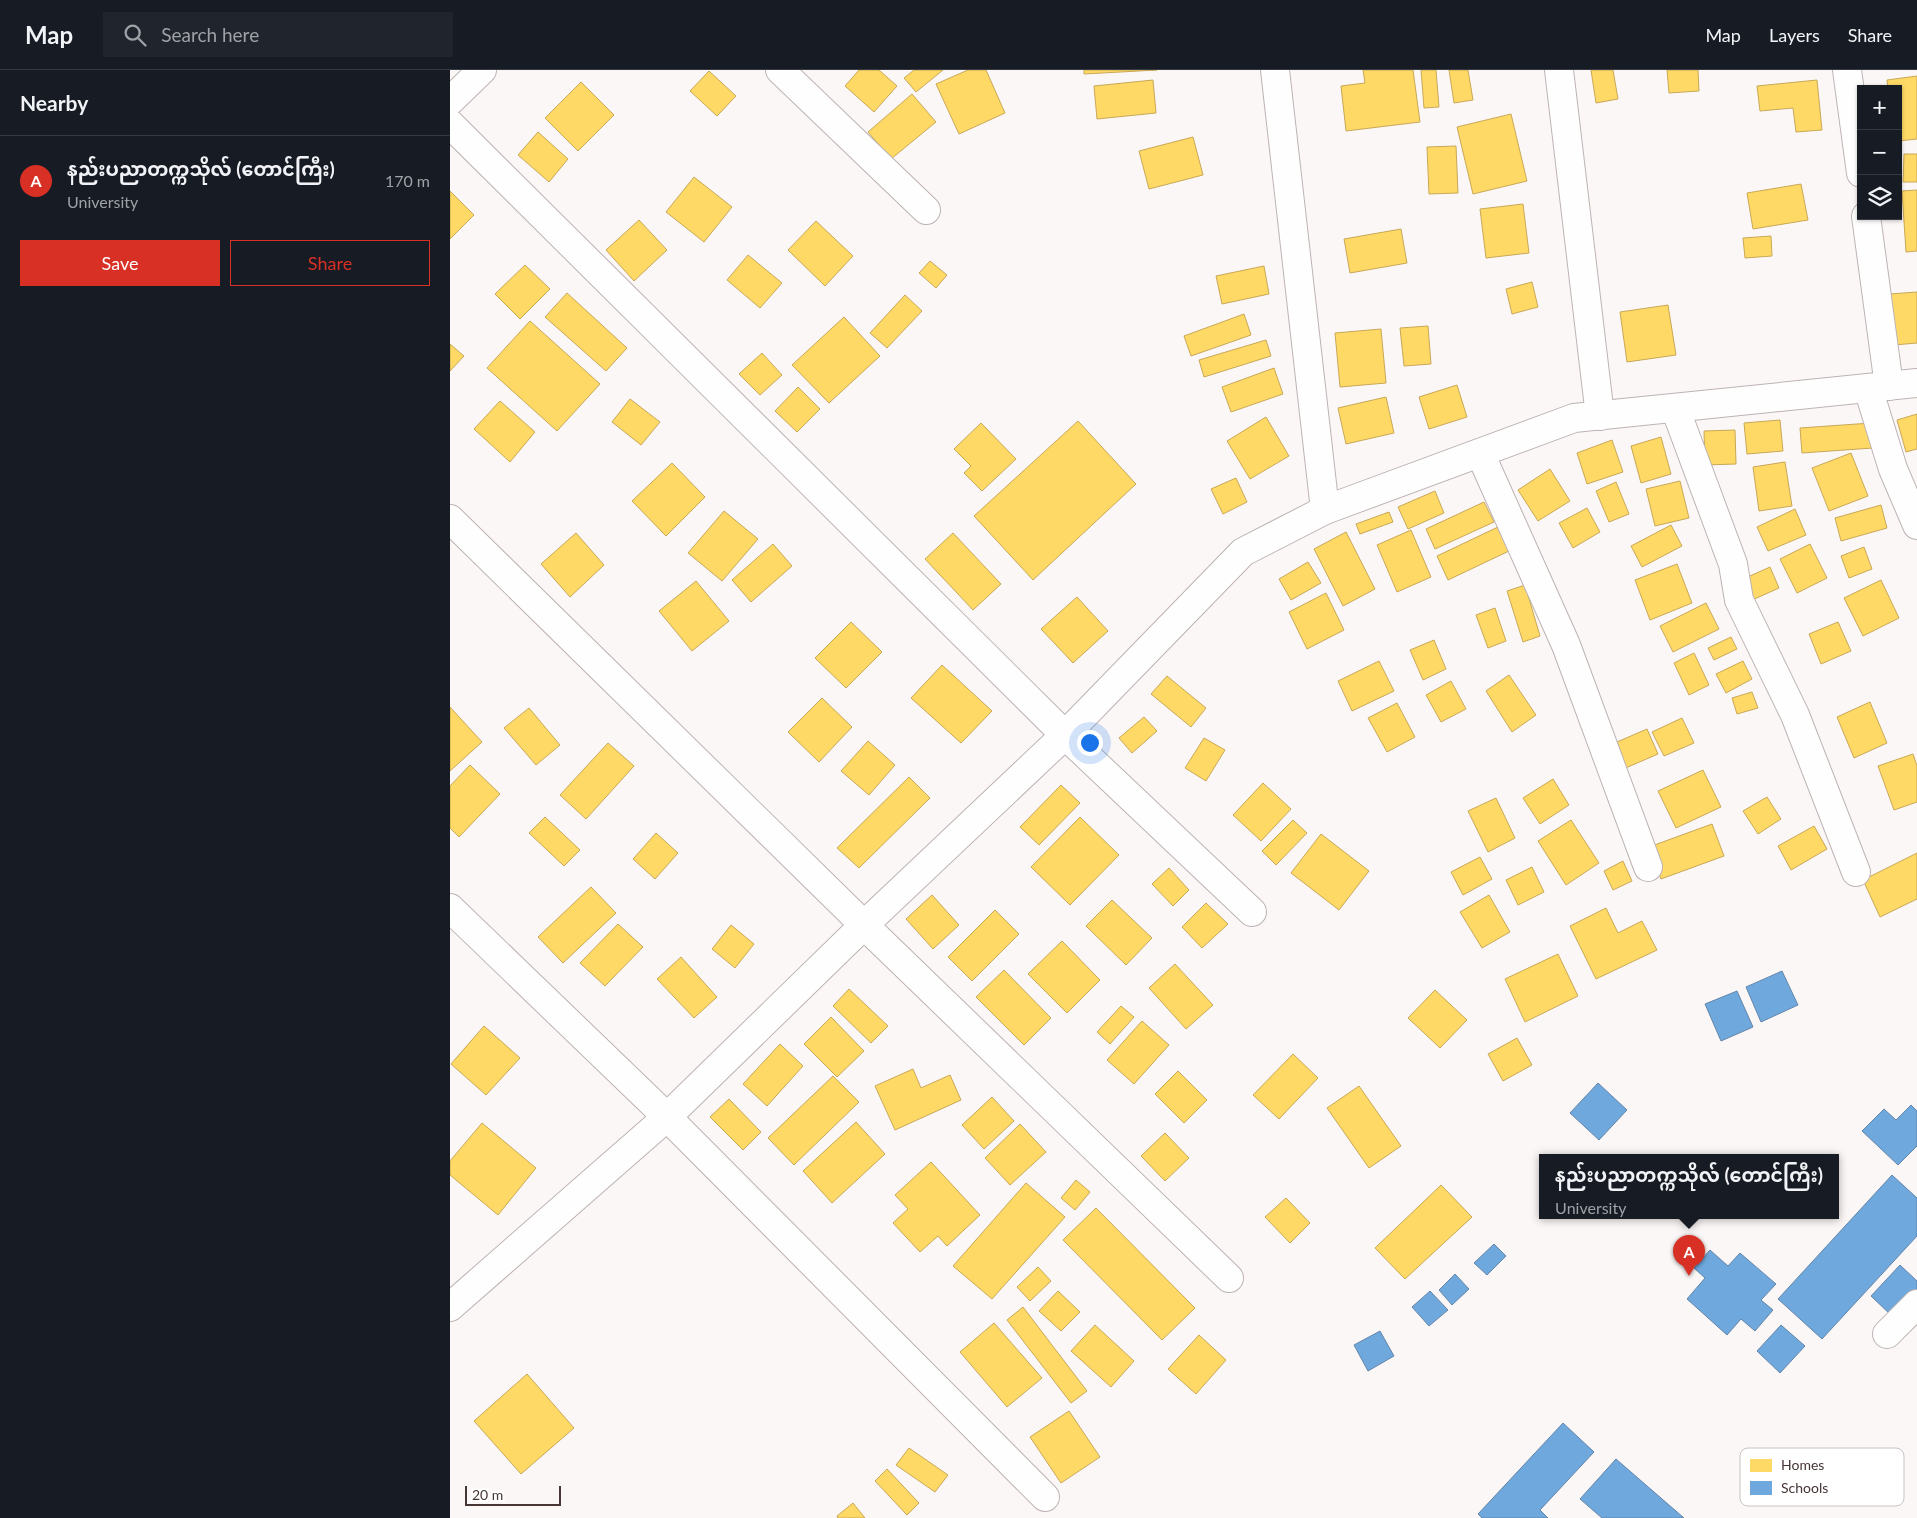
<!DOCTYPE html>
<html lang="en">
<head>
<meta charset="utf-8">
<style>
  body { margin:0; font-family:Lato,"Noto Sans Myanmar",sans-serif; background:#20242c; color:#f1f3f6 }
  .controls { position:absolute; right:15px; top:15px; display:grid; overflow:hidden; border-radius:0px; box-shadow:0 1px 4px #0004 }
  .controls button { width:45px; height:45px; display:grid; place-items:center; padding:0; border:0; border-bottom:1px solid #363941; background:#171b24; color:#f1f3f6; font:25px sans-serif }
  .scale { position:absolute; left:15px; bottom:12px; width:96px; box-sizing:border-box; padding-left:5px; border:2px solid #463635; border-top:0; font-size:14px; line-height:18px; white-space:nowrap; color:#463635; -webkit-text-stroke:4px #fff; paint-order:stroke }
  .you { position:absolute; left:639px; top:672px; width:18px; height:18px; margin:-12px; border:4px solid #fff; border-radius:50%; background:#1a73e8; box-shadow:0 0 0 8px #1a73e833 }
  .badge { display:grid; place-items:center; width:32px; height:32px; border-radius:50%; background:#d93025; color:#fff; font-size:16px; font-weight:700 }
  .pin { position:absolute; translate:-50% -41px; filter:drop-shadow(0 1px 2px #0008) }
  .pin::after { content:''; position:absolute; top:26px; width:18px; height:15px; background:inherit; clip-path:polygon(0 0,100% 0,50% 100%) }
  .popup { position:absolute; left:1089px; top:1084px; width:300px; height:65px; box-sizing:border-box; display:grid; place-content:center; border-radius:0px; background:#171b24; filter:drop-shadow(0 1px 4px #0005); font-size:16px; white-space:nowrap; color:#9ea1a6 }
  .popup b { font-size:19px; color:#f1f3f6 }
  .popup::after { content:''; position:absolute; left:50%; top:100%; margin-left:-10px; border:10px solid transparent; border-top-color:#171b24 }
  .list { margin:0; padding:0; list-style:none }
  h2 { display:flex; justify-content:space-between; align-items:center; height:65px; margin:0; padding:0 20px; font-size:21px }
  h2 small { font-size:16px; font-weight:400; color:#9ea1a6 }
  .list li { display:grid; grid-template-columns:32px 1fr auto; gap:15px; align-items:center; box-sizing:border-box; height:90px; padding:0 20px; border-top:1px solid #363941 }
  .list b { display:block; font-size:19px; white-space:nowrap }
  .list p { margin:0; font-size:16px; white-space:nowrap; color:#9ea1a6 }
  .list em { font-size:16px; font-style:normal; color:#9ea1a6 }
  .actions { display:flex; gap:10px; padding:15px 20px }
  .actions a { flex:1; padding:11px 0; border:1px solid #d93025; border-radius:0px; text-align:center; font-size:18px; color:#d93025 }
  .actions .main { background:#d93025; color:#fff }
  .icon { flex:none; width:28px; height:28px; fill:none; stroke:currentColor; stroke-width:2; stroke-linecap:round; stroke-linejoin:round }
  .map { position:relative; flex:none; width:1467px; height:1448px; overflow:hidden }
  header { display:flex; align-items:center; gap:30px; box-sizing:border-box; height:70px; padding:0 25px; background:#171b24; border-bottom:1px solid #363941 }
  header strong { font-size:24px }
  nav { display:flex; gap:28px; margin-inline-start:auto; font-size:18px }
  .search { width:350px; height:45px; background:#20242c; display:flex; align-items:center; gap:12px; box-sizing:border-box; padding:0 18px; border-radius:0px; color:#9ea1a6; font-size:19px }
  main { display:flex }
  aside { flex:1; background:#171b24 }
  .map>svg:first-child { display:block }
</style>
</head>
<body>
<header>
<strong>Map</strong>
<div class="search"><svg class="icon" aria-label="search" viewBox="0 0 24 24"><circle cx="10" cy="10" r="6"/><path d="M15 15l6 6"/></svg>Search here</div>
<nav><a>Map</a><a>Layers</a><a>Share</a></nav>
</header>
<main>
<aside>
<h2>Nearby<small></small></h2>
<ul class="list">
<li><span class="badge">A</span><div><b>နည်းပညာတက္ကသိုလ် (တောင်ကြီး)</b><p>University</p></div><em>170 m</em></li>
</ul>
<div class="actions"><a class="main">Save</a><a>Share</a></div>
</aside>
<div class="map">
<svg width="1467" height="1448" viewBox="0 0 1467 1448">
  <rect width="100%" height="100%" fill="#fcf7f7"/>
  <g fill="#ffd966" stroke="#c8a857">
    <polygon points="409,0 429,0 447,16 424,42 395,16"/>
    <polygon points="464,0 493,0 466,22 454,8"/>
    <polygon points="518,0 536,0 555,43 509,64 486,14"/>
    <polygon points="634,0 707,0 634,4"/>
    <polygon points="913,0 963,0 970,52 896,61 891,16 915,13"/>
    <polygon points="971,0 986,0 989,37 974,38"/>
    <polygon points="999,0 1018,0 1023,30 1004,33"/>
    <polygon points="1141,0 1163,0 1168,29 1146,33"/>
    <polygon points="1217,0 1248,0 1249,21 1219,23"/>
    <polygon points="259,1 286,26 267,46 240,21"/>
    <polygon points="1467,6 1467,69 1448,71 1448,19 1438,19 1437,10"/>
    <polygon points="703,10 706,43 647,49 644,16"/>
    <polygon points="1367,10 1372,60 1346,62 1343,38 1310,41 1307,16"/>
    <polygon points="131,12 164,45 128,81 95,48"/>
    <polygon points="462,24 486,52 441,89 418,62"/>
    <polygon points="1061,44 1077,111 1023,124 1007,57"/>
    <polygon points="88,62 118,89 99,112 68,85"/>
    <polygon points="743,67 753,105 699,119 689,81"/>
    <polygon points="1006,76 1008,123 979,124 977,77"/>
    <polygon points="1454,84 1467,84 1467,112 1453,112"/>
    <polygon points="244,107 282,137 254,172 216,142"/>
    <polygon points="1351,114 1358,150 1303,159 1297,123"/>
    <polygon points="1467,120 1467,181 1456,182 1452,121"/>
    <polygon points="0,121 24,145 0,169"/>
    <polygon points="1073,134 1079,183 1036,188 1030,139"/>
    <polygon points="189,150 217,180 184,211 156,180"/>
    <polygon points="366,151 403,186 375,216 338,180"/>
    <polygon points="951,159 957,193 900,203 894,169"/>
    <polygon points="1321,166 1322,186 1295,188 1293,168"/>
    <polygon points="298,185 332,213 310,238 277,210"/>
    <polygon points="480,191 497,205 486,218 469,203"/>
    <polygon points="75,195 100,219 70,249 45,224"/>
    <polygon points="814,196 819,224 772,234 766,206"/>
    <polygon points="1082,212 1088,237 1062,244 1056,219"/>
    <polygon points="1467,222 1467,273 1444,275 1440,224"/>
    <polygon points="117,223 177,278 156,301 95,247"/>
    <polygon points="455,225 472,241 437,278 420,263"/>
    <polygon points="1218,235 1226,285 1177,292 1170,242"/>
    <polygon points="794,244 801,265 741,286 734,266"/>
    <polygon points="394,247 430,286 379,333 342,295"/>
    <polygon points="80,251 150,314 107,361 37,298"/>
    <polygon points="978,256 981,294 954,296 950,258"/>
    <polygon points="931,259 936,313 890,317 885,263"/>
    <polygon points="816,270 821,286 754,307 749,290"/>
    <polygon points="0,274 14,286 0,301"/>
    <polygon points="312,283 332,305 310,325 289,304"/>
    <polygon points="824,298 833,324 781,342 772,317"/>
    <polygon points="1007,315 1017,347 979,359 969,327"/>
    <polygon points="348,317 370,339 347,362 325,341"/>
    <polygon points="936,327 944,363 896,374 888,338"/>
    <polygon points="180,329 210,352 191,375 162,352"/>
    <polygon points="50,331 85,362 60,392 24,359"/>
    <polygon points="1467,344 1467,379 1456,382 1447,350"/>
    <polygon points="816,347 839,386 800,409 777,371"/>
    <polygon points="1330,350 1333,381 1297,384 1294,353"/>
    <polygon points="628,351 686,414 583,510 524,446"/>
    <polygon points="531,353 566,389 532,421 514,403 521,396 504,379"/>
    <polygon points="1421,353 1423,378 1352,383 1350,358"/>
    <polygon points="1285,360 1286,394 1255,395 1254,361"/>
    <polygon points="1211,367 1221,404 1191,413 1181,376"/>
    <polygon points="1162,370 1173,402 1137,414 1127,383"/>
    <polygon points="1401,383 1418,426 1379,441 1362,398"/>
    <polygon points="1335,392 1342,436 1309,441 1303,397"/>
    <polygon points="222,393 255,427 216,466 182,431"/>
    <polygon points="1100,399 1120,431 1088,451 1068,420"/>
    <polygon points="786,408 797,432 773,444 761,419"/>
    <polygon points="1230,411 1239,448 1205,456 1196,419"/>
    <polygon points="1166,412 1179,444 1159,452 1146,421"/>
    <polygon points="985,421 994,443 958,459 948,437"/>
    <polygon points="1034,432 1044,452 985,479 976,459"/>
    <polygon points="1431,435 1437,458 1391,471 1385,448"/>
    <polygon points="1137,438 1150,462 1123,478 1109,453"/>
    <polygon points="1345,439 1356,465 1318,481 1307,457"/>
    <polygon points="274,441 308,469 272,511 238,483"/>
    <polygon points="939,442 943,452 910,464 906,454"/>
    <polygon points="1221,455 1232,476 1192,497 1181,476"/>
    <polygon points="1048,457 1059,481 998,510 987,486"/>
    <polygon points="961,460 981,507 947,522 927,475"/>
    <polygon points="896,462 925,519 893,536 864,479"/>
    <polygon points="126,463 154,495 120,527 91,494"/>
    <polygon points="503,463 551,514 523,540 475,489"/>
    <polygon points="323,474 342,496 301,532 282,510"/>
    <polygon points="1360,474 1377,508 1347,523 1330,489"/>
    <polygon points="1414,477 1422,499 1399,508 1391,486"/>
    <polygon points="858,492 871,513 841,530 829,509"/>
    <polygon points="1227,494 1242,533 1200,550 1185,510"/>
    <polygon points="1320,497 1329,518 1300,531 1291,510"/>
    <polygon points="1431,510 1449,548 1413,566 1394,528"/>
    <polygon points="246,511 279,551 242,581 209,541"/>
    <polygon points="1075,515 1090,566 1073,572 1057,521"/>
    <polygon points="876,523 894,560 857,579 839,542"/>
    <polygon points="627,527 658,561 623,593 591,559"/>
    <polygon points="1256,533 1269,559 1223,582 1210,556"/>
    <polygon points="1045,538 1056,571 1038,578 1026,545"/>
    <polygon points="401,552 432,582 396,618 365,588"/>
    <polygon points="1388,552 1401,581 1371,594 1359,564"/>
    <polygon points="1281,567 1287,579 1264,590 1258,578"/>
    <polygon points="984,570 996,599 973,610 960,580"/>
    <polygon points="1244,583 1259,615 1239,625 1224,593"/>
    <polygon points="929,591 944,621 902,641 888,611"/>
    <polygon points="1293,591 1302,609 1276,623 1266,604"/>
    <polygon points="492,595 542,641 511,673 461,628"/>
    <polygon points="1059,605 1086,645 1062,662 1036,621"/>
    <polygon points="717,606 756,638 741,657 701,624"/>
    <polygon points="1001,611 1016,639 991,652 976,625"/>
    <polygon points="1302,622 1308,638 1287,644 1282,628"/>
    <polygon points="372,628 402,657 369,692 338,662"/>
    <polygon points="1420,632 1437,673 1404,688 1387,647"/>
    <polygon points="947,633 965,667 937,682 918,648"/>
    <polygon points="0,637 32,672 0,701"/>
    <polygon points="79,638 110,675 86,695 54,658"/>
    <polygon points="694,647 707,661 682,683 669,668"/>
    <polygon points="1232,648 1244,673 1214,686 1202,662"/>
    <polygon points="1197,659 1208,684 1171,700 1160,675"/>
    <polygon points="754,668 775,680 756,711 735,698"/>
    <polygon points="418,671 445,695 419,725 391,701"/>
    <polygon points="158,673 184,696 136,749 110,725"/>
    <polygon points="1463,684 1467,696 1467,732 1444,740 1428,696"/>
    <polygon points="20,695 50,724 9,767 0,758 0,716"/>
    <polygon points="1253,700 1271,737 1226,758 1208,721"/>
    <polygon points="459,707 480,728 409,798 387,778"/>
    <polygon points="1103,709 1119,735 1090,754 1073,728"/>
    <polygon points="813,713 841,739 811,771 783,745"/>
    <polygon points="611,715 630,733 589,775 570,757"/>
    <polygon points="1317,727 1331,749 1308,764 1293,741"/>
    <polygon points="1046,728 1065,768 1038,782 1018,741"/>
    <polygon points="95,747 130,780 114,796 79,763"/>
    <polygon points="630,747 669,785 620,835 581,797"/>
    <polygon points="843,750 857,763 826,795 812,781"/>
    <polygon points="1121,750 1149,793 1116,815 1088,771"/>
    <polygon points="1262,754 1274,786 1211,809 1199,777"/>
    <polygon points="1364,756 1377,779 1341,800 1328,776"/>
    <polygon points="206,763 228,783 205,809 183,789"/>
    <polygon points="871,764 919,801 889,840 841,803"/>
    <polygon points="1467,783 1467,829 1430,847 1413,810"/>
    <polygon points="1030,787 1042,809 1013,825 1001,802"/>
    <polygon points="1173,791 1182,811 1163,820 1154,801"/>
    <polygon points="1082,797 1094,822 1068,835 1056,810"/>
    <polygon points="719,798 739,820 723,836 702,814"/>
    <polygon points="141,817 166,843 113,893 88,867"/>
    <polygon points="482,825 509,855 483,879 456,849"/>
    <polygon points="1039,825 1060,862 1032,878 1010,842"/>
    <polygon points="662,830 702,868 676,895 636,856"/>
    <polygon points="756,833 778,854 752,878 732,857"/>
    <polygon points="1156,838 1168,863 1192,851 1207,880 1146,909 1120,856"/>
    <polygon points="545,840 569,864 522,911 498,887"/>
    <polygon points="168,854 193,877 155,916 130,893"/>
    <polygon points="281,855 304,874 285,898 262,879"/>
    <polygon points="612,871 650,910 617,943 578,904"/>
    <polygon points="1108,884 1128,926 1075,952 1055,909"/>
    <polygon points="231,887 267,927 244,948 207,909"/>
    <polygon points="725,894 763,935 736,959 699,918"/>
    <polygon points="554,900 601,948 574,975 526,927"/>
    <polygon points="399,919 438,956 421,973 383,936"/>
    <polygon points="985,920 1017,950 990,978 958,948"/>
    <polygon points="671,936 684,947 660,974 647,962"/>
    <polygon points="381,947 414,981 387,1007 354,974"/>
    <polygon points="692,951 719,975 684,1014 657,990"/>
    <polygon points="34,956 70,988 36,1025 1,994"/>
    <polygon points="1067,968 1082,995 1053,1011 1038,984"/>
    <polygon points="330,974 353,996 317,1036 293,1014"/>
    <polygon points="843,984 868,1008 829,1049 803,1025"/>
    <polygon points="463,999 471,1018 500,1005 511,1030 445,1060 425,1016"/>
    <polygon points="728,1001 757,1030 734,1053 705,1024"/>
    <polygon points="383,1006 409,1032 344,1095 318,1068"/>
    <polygon points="909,1016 951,1076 919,1098 877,1038"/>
    <polygon points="542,1027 564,1051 534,1079 512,1055"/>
    <polygon points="279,1029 311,1062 293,1080 260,1047"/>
    <polygon points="406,1052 435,1084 382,1133 353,1101"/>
    <polygon points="32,1053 86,1098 48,1145 0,1105 0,1091"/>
    <polygon points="570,1054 596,1082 560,1115 535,1088"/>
    <polygon points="715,1063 739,1088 715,1111 691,1086"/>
    <polygon points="481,1092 530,1145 497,1176 488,1166 470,1182 443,1153 458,1139 445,1125"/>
    <polygon points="626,1110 640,1122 625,1140 611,1128"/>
    <polygon points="576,1113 615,1147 542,1229 503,1196"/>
    <polygon points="991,1115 1022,1147 955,1209 925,1178"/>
    <polygon points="836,1128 860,1153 840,1173 815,1147"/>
    <polygon points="646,1138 745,1238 712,1270 613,1170"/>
    <polygon points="588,1197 601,1211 580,1231 567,1217"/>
    <polygon points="608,1221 630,1242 611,1261 589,1241"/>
    <polygon points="573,1237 637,1321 621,1333 557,1250"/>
    <polygon points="544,1253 592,1308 557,1337 510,1282"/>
    <polygon points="645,1255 684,1291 661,1317 621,1281"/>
    <polygon points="749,1265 776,1290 746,1324 718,1299"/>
    <polygon points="77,1304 124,1358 71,1404 24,1351"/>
    <polygon points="619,1341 650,1387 611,1413 580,1367"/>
    <polygon points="459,1378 498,1405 485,1422 446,1395"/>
    <polygon points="437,1399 469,1433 457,1445 425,1411"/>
    <polygon points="403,1433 415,1448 388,1448 387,1446"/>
  </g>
  <g fill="#6fa8dc" stroke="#6386aa">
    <polygon points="1332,901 1348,935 1311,952 1296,917"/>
    <polygon points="1287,921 1303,957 1271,971 1255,934"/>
    <polygon points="1148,1013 1177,1040 1149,1070 1120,1043"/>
    <polygon points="1461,1035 1467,1041 1467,1076 1448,1095 1412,1061 1434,1039 1446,1050"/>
    <polygon points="1442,1105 1467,1128 1467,1166 1372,1269 1328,1229"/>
    <polygon points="1044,1174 1056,1186 1037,1205 1024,1193"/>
    <polygon points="1260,1180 1278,1196 1290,1183 1326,1214 1311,1230 1323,1240 1305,1261 1291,1249 1277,1265 1237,1229 1255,1208 1244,1198"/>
    <polygon points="1450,1195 1467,1211 1467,1222 1443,1247 1421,1226"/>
    <polygon points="1005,1204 1019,1219 1002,1235 989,1220"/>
    <polygon points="980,1221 998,1240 979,1256 962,1237"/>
    <polygon points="1331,1255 1355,1276 1330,1303 1307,1281"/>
    <polygon points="930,1261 944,1286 918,1301 904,1275"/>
    <polygon points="1113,1353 1144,1382 1090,1440 1098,1448 1032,1448 1028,1444"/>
    <polygon points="1166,1389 1234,1448 1152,1448 1130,1429"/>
  </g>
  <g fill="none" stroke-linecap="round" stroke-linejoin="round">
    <defs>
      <g id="minor">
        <polyline points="330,0 476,140"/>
        <polyline points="825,0 875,440"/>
        <polyline points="1109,0 1150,346"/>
        <polyline points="1397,0 1411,103"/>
        <polyline points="0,31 32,0"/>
        <polyline points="0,54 615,665 802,842"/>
        <polyline points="1416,146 1439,316"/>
        <polyline points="1418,318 1443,399 1467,455"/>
        <polyline points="1225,338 1283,494 1289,530 1345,645 1406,802"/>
        <polyline points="1030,383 1116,575 1198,797"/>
        <polyline points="0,449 414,855 779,1208"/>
        <polyline points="0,838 217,1047 595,1427"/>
        <polyline points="0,1237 217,1047 414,855 615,665 793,482 875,440 1124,348 1467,313"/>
        <polyline points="1437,1264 1467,1234"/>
      </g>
    </defs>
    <use href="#minor" stroke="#bcb3b2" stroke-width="30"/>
    <use href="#minor" stroke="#fffefe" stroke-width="28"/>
  </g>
  <rect x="1290" y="1378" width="164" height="58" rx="8" fill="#fff" stroke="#c8c3c2" stroke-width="1"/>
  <rect x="1300" y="1389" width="22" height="13" fill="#ffd966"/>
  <rect x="1300" y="1411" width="22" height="14" fill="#6fa8dc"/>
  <g font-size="14" fill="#463635">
    <text x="1331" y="1400">Homes</text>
    <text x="1331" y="1423">Schools</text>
  </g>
</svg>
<div class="controls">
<button>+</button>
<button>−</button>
<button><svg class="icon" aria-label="layers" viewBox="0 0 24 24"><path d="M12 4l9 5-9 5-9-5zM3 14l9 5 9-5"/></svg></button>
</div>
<div class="scale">20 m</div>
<div class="you"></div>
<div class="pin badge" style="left:1239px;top:1206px">A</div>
<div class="popup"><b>နည်းပညာတက္ကသိုလ် (တောင်ကြီး)</b>University</div>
</div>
</main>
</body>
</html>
